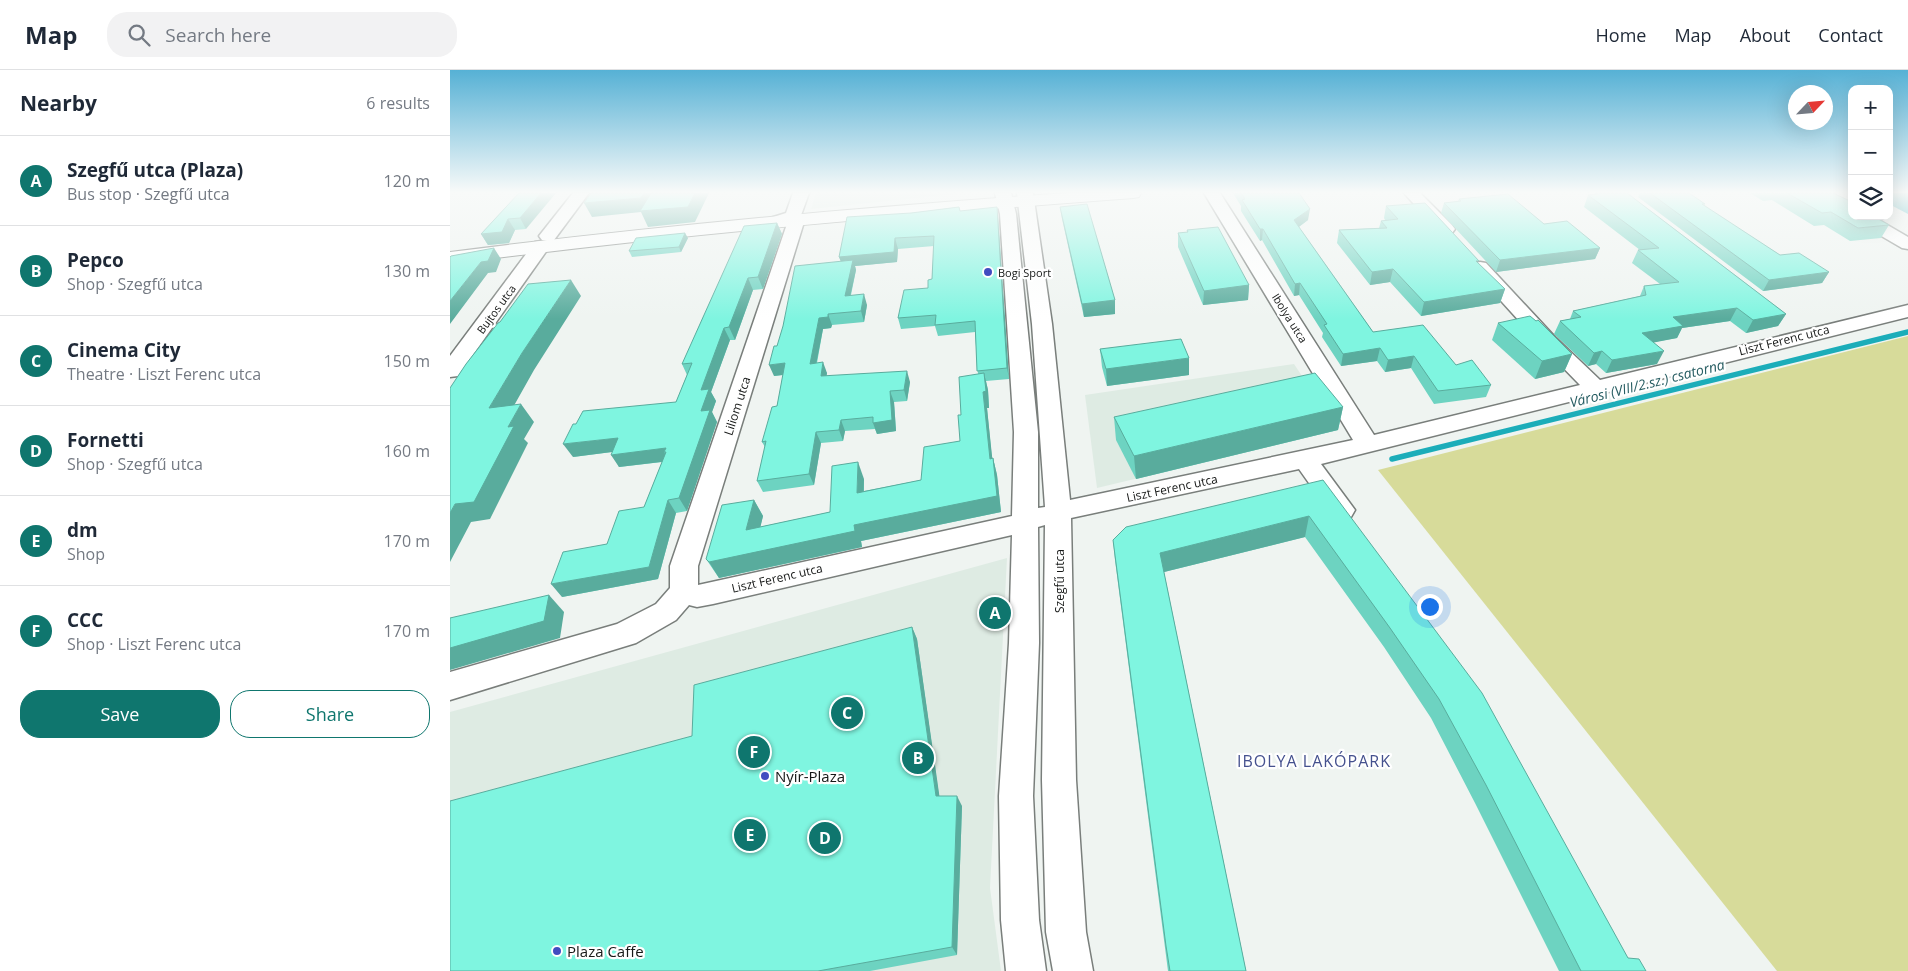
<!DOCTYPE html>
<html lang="en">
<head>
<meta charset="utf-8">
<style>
  body { margin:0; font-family:"Open Sans",sans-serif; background:#f2f2f3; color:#1f2937 }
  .controls { position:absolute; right:15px; top:15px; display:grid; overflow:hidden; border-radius:10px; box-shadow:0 5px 20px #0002 }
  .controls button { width:45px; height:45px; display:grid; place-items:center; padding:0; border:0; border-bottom:1px solid #e0e1e3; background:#fff; color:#1f2937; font:25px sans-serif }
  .compass { position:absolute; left:1338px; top:15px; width:45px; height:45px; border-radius:50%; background:#fff; box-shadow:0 5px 20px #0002; rotate:64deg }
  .you { position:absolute; left:979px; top:536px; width:18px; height:18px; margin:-12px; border:4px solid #fff; border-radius:50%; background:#1a73e8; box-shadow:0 0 0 8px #1a73e833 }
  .badge { display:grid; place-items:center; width:32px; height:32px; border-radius:50%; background:#0f766e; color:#fff; font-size:16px; font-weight:700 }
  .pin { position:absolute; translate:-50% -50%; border:2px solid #fff; box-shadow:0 1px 5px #0006 }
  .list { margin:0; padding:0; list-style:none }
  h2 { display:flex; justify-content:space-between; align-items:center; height:65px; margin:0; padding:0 20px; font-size:21px }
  h2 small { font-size:16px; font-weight:400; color:#747a83 }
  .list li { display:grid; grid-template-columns:32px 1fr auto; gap:15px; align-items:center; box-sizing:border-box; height:90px; padding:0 20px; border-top:1px solid #e0e1e3 }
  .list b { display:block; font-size:19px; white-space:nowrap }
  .list p { margin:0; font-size:16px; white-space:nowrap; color:#747a83 }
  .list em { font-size:16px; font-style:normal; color:#747a83 }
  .actions { display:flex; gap:10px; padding:15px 20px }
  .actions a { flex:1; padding:11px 0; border:1px solid #0f766e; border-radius:20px; text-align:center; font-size:18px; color:#0f766e }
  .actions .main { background:#0f766e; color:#fff }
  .icon { flex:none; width:28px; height:28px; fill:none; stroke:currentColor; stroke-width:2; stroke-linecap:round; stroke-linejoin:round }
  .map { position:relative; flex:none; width:1458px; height:901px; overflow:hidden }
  header { display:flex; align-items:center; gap:30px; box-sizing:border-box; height:70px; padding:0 25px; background:#fff; border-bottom:1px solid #e0e1e3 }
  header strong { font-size:24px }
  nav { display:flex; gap:28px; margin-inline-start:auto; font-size:18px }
  .search { width:350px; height:45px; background:#f2f2f3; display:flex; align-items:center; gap:12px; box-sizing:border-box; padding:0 18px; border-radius:20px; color:#747a83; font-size:19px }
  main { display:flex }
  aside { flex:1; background:#fff }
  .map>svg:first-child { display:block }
</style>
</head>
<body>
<header>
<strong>Map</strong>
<div class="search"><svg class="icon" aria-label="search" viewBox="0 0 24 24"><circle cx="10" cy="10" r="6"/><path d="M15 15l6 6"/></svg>Search here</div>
<nav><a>Home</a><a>Map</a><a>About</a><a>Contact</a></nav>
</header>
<main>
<aside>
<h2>Nearby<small>6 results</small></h2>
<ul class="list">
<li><span class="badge">A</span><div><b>Szegfű utca (Plaza)</b><p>Bus stop · Szegfű utca</p></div><em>120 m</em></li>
<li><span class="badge">B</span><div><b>Pepco</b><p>Shop · Szegfű utca</p></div><em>130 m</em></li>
<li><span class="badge">C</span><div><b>Cinema City</b><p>Theatre · Liszt Ferenc utca</p></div><em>150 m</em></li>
<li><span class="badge">D</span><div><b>Fornetti</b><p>Shop · Szegfű utca</p></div><em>160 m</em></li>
<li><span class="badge">E</span><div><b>dm</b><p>Shop</p></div><em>170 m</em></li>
<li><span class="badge">F</span><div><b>CCC</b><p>Shop · Liszt Ferenc utca</p></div><em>170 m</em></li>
</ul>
<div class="actions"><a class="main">Save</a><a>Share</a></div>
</aside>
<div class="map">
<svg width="1458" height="901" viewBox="0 0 1458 901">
  <rect width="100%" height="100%" fill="#eff4f1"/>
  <g fill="#deebe3">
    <polygon points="366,123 514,123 361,139"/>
    <polygon points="844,294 888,360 647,418 635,325"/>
    <polygon points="557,488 540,818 551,901 0,901 0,642"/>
  </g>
  <polygon fill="#d7db9a" points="1458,266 1458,901 1327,901 928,400"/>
  <polygon fill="#1cadb9" points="1439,123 1458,123 1458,144 1439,134"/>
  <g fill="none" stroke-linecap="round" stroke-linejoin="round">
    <polyline stroke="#1cadb9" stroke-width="5.5" points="942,389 1458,262"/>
    <defs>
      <g id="minor">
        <polygon points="123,123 139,123 104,170 98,171 92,170 89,166"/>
        <polygon points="343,123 359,123 350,148 354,152 248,496 248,515 562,446 564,362 550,144 545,123 561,123 566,144 588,362 588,438 595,437 582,254 567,123 583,123 602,254 620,430 903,370 754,123 770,123 924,365 1130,315 1091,275 1024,201 1021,197 1024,193 1030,192 1036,193 1105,267 1150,310 1458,235 1458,247 871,394 905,440 901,447 892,449 883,447 849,399 621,448 626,710 636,862 643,901 603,901 596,862 592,710 595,455 588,457 589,573 583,726 589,850 596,901 556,901 551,850 549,726 559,573 562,465 263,534 247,537 239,535 226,550 186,573 0,630 0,602 167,554 206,534 220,518 220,496 337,154 323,158 317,157 315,153 317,149 336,143"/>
        <polygon points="954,123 970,123 1002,155 1005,159 1002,163 990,163"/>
        <polygon points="1402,146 1422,146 1458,167 1458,179 1452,178 1404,150"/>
        <polygon points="91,171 97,172 100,176 8,306 0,307 0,286 85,172"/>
      </g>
      <path id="major" d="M 619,123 L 691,123 L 689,127 L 683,128 C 455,145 227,164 0,194 L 0,182 C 206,156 413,137 619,123 Z"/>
    </defs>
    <use href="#minor" stroke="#797e7b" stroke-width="3"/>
    <use href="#major" stroke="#797e7b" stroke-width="2"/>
    <use href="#minor" fill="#fff" fill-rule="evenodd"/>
    <use href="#major" fill="#fff" fill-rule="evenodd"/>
  </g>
  <g fill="#6dd3c1">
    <polygon points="69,123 76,159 65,160 59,173 38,175 31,164"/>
    <polygon points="783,123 849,123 858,150 849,157 923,262 1006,295 1041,315 1036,327 984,334 961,298 935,302 927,291 891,296 872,267 873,263 849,225 844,226 812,170 810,171 791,141 791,136"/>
    <polygon points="1145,123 1177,123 1336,244 1328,256 1296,263 1280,251 1232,258 1227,268 1204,272 1207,294 1156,303 1146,294 1138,296 1104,264 1110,251 1120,249 1123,241 1190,226 1194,216 1210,214 1182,193 1188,180 1190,180 1134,137 1138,125 1144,124"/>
    <polygon points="1189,123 1239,123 1254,136 1330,185 1379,202 1372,213 1313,221 1188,127 1190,123"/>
    <polygon points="1300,123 1383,123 1402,146 1439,155 1431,168 1400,171 1374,155 1364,156 1322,130 1313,131"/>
    <polygon points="1009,129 1094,154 1150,178 1145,189 1046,202 991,143 994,133 1008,131"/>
    <polygon points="936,136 1028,193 1055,219 1050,233 971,246 940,212 920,215 887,173 889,160 929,158 931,151 935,150 934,148"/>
    <polygon points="509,137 510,141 548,147 559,309 536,311 538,320 539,338 537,338 542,389 543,388 547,405 551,442 411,471 412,477 269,508 256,489 304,430 313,446 310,457 380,442 414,409 414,421 471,410 510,371 511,345 528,304 525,262 488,266 485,256 451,259 448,248 478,218 482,209 484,176 448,179 447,192 405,196 406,200 401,225 417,235 414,252 382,255 381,258 373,259 367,293 377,303 376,306 460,312 457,331 444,332 446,361 427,364 425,359 395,361 393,371 371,373 364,415 313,422 307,411 315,377 312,372 327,336 333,305 324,306 391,191 389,187 461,143"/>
    <polygon points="610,137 665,244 634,247 612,149"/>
    <polygon points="327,153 332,164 313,219 303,220 285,270 280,270 261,322 266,331 262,342 267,352 237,441 226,443 208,509 112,527 157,474 194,437 212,392 169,397 162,382 123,387 226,332 237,305 232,294"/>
    <polygon points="737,160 799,215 798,230 753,235 728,177 728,163 737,163"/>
    <polygon points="238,168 231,182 182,187 179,181"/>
    <polygon points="1048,253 1122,284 1114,302 1085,309 1042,270"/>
    <polygon points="650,279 739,305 657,316 652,297"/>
    <polygon points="893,337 888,360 686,409 666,370 664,347"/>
    <polygon points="873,410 1178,888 1196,901 1109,901 1025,733 981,648 934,577 855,467 714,502 796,901 718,901 665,490 663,470"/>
    <polygon points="462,557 467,569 489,726 512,736 507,885 420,901 0,901"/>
  </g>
  <g fill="#59ac9d">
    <polygon points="91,123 106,123 76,159 70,148"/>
    <polygon points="194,123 259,123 245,152 198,157 191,142 142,147 134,133"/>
    <polygon points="547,137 548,147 559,309 557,298"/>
    <polygon points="860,139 858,150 843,161 844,150"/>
    <polygon points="58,149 65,160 59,173 38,175 31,164"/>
    <polygon points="327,153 332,164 313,219 308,207"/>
    <polygon points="810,159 813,159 812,170 810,171"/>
    <polygon points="235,163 238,168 231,182 229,177"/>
    <polygon points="445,168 448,179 447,192 405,196 406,200 398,236 395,226 393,197 389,187"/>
    <polygon points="44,178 51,189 46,202 38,203 0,254 0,231 31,192"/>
    <polygon points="1150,178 1145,189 1046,202 1050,190"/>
    <polygon points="943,199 940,212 920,215 922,202"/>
    <polygon points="1379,202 1372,213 1313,221 1319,210"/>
    <polygon points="298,208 303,220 285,270 279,257"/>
    <polygon points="121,210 131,226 84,300 53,355 39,338 72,283"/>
    <polygon points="850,213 849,225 844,226 845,214"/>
    <polygon points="799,215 798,230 753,235 754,221"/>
    <polygon points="1055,219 1050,233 971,246 974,232"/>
    <polygon points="414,224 417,235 414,252 411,241"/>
    <polygon points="665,230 665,244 634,247 632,234"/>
    <polygon points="1287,238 1280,251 1232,258 1227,268 1186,276 1192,263 1223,247"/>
    <polygon points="378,244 382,255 381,258 373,259 364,305 360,294 369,248"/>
    <polygon points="1336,244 1328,256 1296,263 1303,250"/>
    <polygon points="274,258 280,270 261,322 266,331 262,342 267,352 237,441 229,428 251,341 251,320"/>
    <polygon points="930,278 927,291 891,296 893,284"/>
    <polygon points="1152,281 1146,294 1138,296 1144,283"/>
    <polygon points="1214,281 1207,294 1156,303 1162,290"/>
    <polygon points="1122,284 1114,302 1085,309 1092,291"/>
    <polygon points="964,286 961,298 935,302 938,290"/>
    <polygon points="739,288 739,305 657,316 656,299"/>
    <polygon points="373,292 377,303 375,317 371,306"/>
    <polygon points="335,293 340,304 324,306 319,295"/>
    <polygon points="457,301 460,312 457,331 454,320"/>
    <polygon points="534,303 538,320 539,338 537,338 544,405 540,389 533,322"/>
    <polygon points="440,321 444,332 446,361 427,364 423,353"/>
    <polygon points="71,334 84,352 74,369 78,373 40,449 21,452 0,492 0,443 5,434 58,357"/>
    <polygon points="893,337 888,360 686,409 684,386"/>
    <polygon points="391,350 395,361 393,371 389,360"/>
    <polygon points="366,362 371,373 364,415 359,404"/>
    <polygon points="168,368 177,380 123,387 113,374"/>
    <polygon points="216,378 214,382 219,391 169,397 161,385"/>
    <polygon points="543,388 547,405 551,442 411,471 412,477 269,508 259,492 404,455"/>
    <polygon points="408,392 414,409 413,439 407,423"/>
    <polygon points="218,430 226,443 208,509 112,527 101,514 199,497"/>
    <polygon points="304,430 313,446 306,476 296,460"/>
    <polygon points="859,446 855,467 710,503 710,483"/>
    <polygon points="99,525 114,542 110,568 0,600 0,578"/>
    <polygon points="462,557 467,569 491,737 486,726"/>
    <polygon points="507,726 512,736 507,885 502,877"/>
  </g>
  <g fill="#7ff5e0" stroke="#59ac9d">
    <polygon points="69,123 91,123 70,148 58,149 52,162 31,164"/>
    <polygon points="141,123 194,123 191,128 134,133"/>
    <polygon points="201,123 245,123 238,137 190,141"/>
    <polygon points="791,123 849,123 860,139 844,150 923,262 973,255 1006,295 1022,290 1041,315 988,321 964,286 938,290 930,278 893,284 874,255 877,254 850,213 845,214 813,159 810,159 792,130 795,129"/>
    <polygon points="1147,123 1177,123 1336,244 1303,250 1287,238 1223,247 1233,256 1192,263 1214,281 1162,290 1152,281 1144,283 1110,251 1131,247 1123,241 1196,225 1194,216 1229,212 1188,180 1209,178 1138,125 1148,124"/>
    <polygon points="1200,123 1239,123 1255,134 1252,134 1330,185 1349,183 1379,202 1319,210"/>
    <polygon points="1337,123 1383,123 1402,132 1402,146 1423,146 1439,155 1408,158 1381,142 1372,143"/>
    <polygon points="1058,124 1094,154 1117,151 1150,178 1050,190 994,133 1011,131 1009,129"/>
    <polygon points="975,133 1029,191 1026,191 1055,219 974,232 943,199 922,202 889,160 937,158 931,151 948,149 936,136"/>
    <polygon points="637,134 665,230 632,234 610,137"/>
    <polygon points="509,137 510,141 547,137 557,298 527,301 525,251 485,255 486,245 448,248 454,220 478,218 478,210 482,209 484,166 445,168 444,182 389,187 397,147 461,143"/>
    <polygon points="327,153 308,207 298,208 279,257 274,258 251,320 259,319 251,341 260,340 229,428 218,430 199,497 101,514 113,482 157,474 169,441 194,437 216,382 214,382 216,378 161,385 168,368 113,374 123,354 126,354 133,341 226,332 242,293 232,294 294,156"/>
    <polygon points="768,157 799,215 754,221 728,163 738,162 737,160"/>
    <polygon points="235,163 229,177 179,181 186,168"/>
    <polygon points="44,178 38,191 31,192 0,231 0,187 1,186"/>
    <polygon points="403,190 395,226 414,224 411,241 378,244 378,247 369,248 360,294 373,292 371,306 457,301 454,320 440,321 442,350 423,353 423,347 391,350 389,360 366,362 359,404 307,411 316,371 312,372 322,337 327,336 335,293 319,295 324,276 327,276 333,256 345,196"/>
    <polygon points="121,210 72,283 39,338 71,334 58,357 64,356 24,432 5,434 0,443 0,318 16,294 48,253 50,252 78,214"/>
    <polygon points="1080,246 1086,251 1088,250 1122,284 1092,291 1048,253"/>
    <polygon points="731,269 739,288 656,299 650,279"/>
    <polygon points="534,303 536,321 533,322 540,389 543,388 547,426 404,455 405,461 259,492 256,489 272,435 304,430 296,460 380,442 382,396 408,392 407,423 471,410 474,377 510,371 508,345 511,345 509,307"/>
    <polygon points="865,303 893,337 684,386 664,347"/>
    <polygon points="873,410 1032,623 1178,888 1189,889 1196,901 1131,901 1036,715 989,629 940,558 859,446 710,483 796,901 720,901 716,876 663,470 676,457"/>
    <polygon points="99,525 94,551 0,578 0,548"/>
    <polygon points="462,557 486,726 507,726 502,877 368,901 0,901 0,731 242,666 244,615"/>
  </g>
  <linearGradient id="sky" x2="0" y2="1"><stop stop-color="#56b1d5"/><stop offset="0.49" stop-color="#f8faf9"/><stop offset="1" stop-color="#f8faf9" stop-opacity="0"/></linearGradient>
  <rect width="1458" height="249" fill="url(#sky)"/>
  <g fill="#414cc0" stroke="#fff" stroke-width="2">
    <circle cx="538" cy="202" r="5"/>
    <circle cx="315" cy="706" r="5"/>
    <circle cx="107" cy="881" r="5"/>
  </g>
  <g text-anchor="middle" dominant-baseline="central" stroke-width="4.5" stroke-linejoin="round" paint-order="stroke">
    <g font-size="11" fill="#161817" stroke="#fff" text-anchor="start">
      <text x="548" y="202">Bogi Sport</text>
    </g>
    <g font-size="11" fill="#161817" stroke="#fff">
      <text transform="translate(46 239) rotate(-54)">Bujtos utca</text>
      <text transform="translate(840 248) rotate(58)">Ibolya utca</text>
    </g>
    <g font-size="12" fill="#161817" stroke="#fff">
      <text transform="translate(1334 270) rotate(-14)">Liszt Ferenc utca</text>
      <text transform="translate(287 336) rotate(-72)">Liliom utca</text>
      <text transform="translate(722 418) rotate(-12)">Liszt Ferenc utca</text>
      <text transform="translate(327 508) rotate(-13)">Liszt Ferenc utca</text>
      <text transform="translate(609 511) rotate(-90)">Szegfű utca</text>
    </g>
    <g font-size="14" font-style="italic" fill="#275d62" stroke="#fff">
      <text transform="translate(1197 313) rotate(-14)">Városi (VIII/2.sz.) csatorna</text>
    </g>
    <g font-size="15" fill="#161817" stroke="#fff" text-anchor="start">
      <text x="325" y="706">Nyír-Plaza</text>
      <text x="117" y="881">Plaza Caffe</text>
    </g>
    <g font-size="16" letter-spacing="1" fill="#45518e" stroke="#fff">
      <text x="864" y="691">IBOLYA LAKÓPARK</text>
    </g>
  </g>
</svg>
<div class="controls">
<button>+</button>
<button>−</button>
<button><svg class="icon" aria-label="layers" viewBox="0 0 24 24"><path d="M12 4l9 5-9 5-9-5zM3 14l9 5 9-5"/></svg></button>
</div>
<svg class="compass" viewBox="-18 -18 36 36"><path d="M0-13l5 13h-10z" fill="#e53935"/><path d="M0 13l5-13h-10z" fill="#747a83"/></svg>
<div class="you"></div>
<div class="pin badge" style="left:545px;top:543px">A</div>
<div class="pin badge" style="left:468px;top:688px">B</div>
<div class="pin badge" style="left:397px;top:643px">C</div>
<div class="pin badge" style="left:375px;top:768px">D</div>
<div class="pin badge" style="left:300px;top:765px">E</div>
<div class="pin badge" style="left:304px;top:682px">F</div>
</div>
</main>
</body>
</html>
